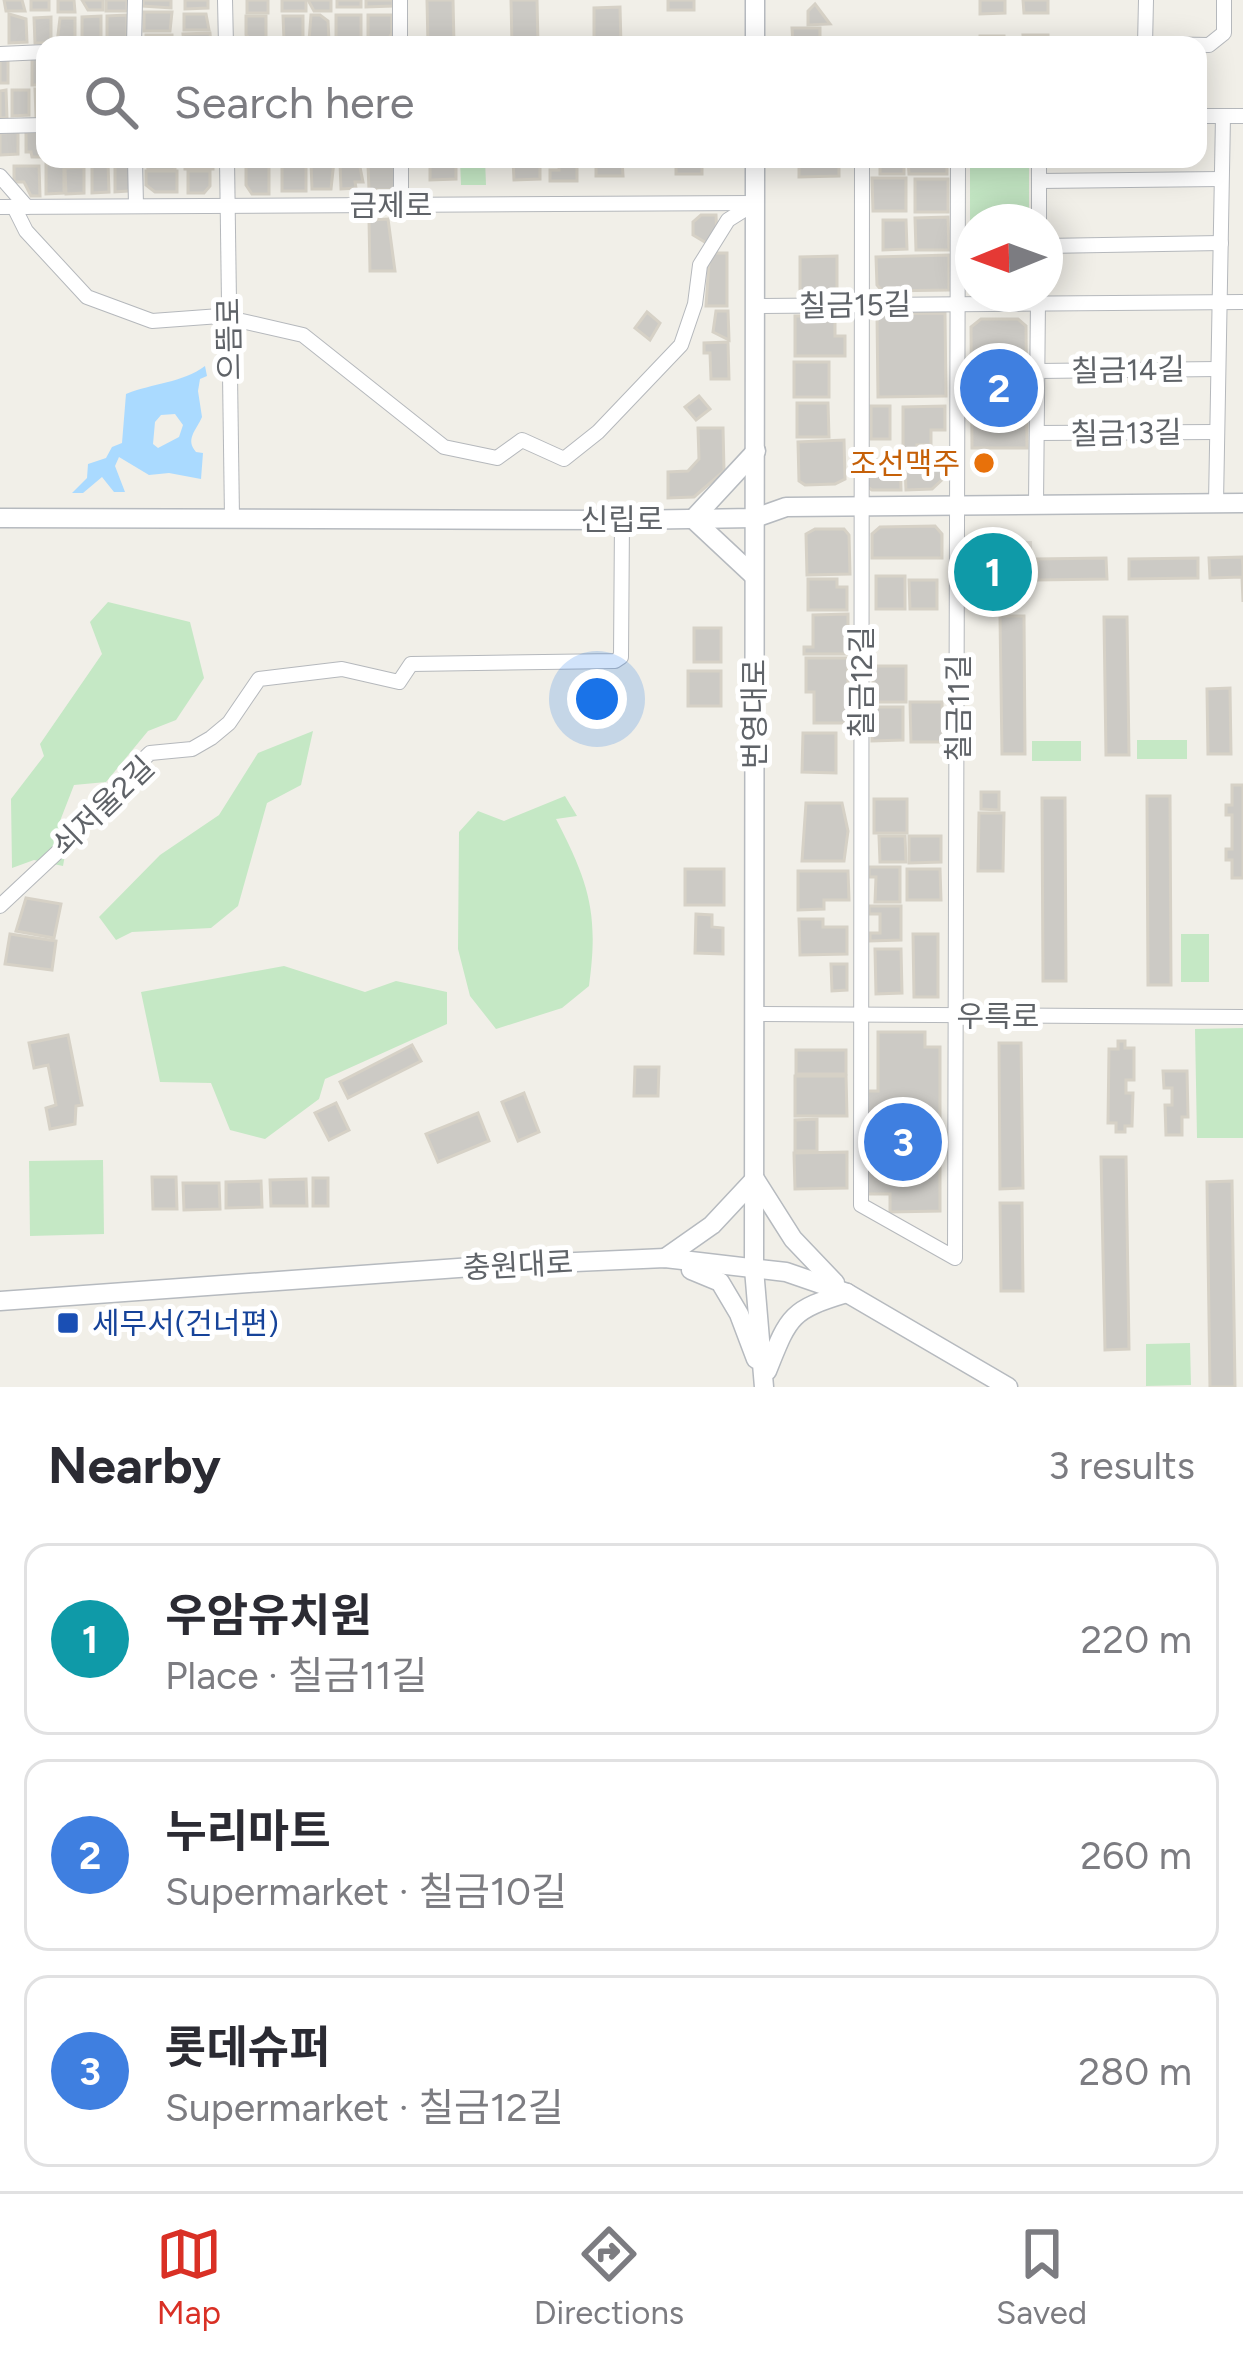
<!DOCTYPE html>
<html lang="en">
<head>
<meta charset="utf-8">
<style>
  body { margin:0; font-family:Figtree,"Noto Sans KR",sans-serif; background:#f2f2f3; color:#2b2b33 }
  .compass { position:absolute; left:955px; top:204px; width:108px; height:108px; border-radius:50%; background:#fff; box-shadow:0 6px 30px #0003; rotate:269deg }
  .you { position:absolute; left:597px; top:699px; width:42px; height:42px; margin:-30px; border:9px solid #fff; border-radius:50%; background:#1a73e8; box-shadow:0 0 0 18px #1a73e833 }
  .badge { display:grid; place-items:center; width:78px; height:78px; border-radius:50%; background:#d93025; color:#fff; font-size:39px; font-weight:700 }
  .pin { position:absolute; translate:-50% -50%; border:6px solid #fff; box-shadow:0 3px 12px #0006 }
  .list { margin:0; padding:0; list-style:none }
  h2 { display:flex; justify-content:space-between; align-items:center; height:156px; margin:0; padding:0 48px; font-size:51px }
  h2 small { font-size:39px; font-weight:400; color:#7c7c81 }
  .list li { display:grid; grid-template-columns:78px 1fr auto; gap:36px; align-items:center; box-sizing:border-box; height:192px; margin:0 24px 24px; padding:0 24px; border:3px solid #e1e1e2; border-radius:24px }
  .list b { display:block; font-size:45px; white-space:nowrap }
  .list p { margin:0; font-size:39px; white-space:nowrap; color:#7c7c81 }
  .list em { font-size:39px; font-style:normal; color:#7c7c81 }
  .icon { flex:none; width:66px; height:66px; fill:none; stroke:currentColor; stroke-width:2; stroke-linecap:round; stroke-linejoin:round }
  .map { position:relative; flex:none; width:1243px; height:1387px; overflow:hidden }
  .search { position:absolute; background:#fff; box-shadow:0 6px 30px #0003; left:36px; right:36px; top:36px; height:132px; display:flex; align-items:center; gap:30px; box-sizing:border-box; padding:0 42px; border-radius:24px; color:#7c7c81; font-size:45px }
  .sheet { height:804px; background:#fff }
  nav { display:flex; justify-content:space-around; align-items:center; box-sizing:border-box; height:168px; border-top:3px solid #e1e1e2; background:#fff; font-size:33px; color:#7c7c81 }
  nav a { display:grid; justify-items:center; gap:6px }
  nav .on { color:#d93025 }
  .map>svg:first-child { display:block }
</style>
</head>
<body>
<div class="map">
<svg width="1243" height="1387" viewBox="0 0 1243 1387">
  <rect width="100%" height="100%" fill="#f1efe8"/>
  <polygon fill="#e1ded6" points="1032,541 1033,591 975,592 974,542"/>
  <g fill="#c5e8c5">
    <polygon points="460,159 485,159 486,185 461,185"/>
    <polygon points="970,159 1029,159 1029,222 973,222 973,294 1029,295 970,295"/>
    <polygon points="108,602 190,622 204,678 176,720 148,731 106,782 74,785 60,821 70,827 63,866 34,860 12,868 11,799 44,756 40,744 102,654 90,622"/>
    <polygon points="313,731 301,785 267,803 238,906 211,928 132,932 116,940 99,917 160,855 219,815 258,753"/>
    <rect x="1137" y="740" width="50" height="19"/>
    <rect x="1032" y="741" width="49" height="20"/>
    <path d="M 565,796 L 577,816 L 556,819 C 589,883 599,913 589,986 L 562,1008 L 496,1029 L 470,996 L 458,949 L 459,832 L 478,811 L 504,821 Z"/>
    <rect x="1181" y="934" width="28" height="48"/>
    <polygon points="284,966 365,992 396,981 447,992 447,1024 325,1079 319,1099 265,1139 230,1130 211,1083 160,1082 141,992"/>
    <polygon points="1243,1028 1243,1138 1197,1138 1195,1029"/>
    <polygon points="103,1160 104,1234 30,1236 29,1161"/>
    <polygon points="1190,1343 1191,1385 1146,1386 1146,1344"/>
  </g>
  <path fill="#aadaff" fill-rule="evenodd" d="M 205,366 L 207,376 L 200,379 L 198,391 L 202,417 C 196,431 185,439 196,452 L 203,453 L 201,479 L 169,473 L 149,475 L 119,457 L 115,466 L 125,492 L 114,492 L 102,477 L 83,493 L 72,493 L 87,478 L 88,464 L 106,458 L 112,447 L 122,443 L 126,394 C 153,383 182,383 205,366 ZM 175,414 L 183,425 L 179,437 L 158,448 L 153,444 L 155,422 L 161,415 Z"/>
  <g fill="#cccac5" stroke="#d6d1c6" stroke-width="3">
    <polygon points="4,0 22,0 25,11 6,11"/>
    <rect x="31" y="0" width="18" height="10"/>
    <polygon points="58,0 74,0 75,12 58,12"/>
    <polygon points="82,0 103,0 103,10 88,10"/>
    <rect x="106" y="0" width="21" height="11"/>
    <polygon points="143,0 171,0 171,8 143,6"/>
    <polygon points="185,0 208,0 208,8 185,9"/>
    <rect x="247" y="0" width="21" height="13"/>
    <rect x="282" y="0" width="24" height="11"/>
    <polygon points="308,0 331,0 331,11 314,11"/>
    <rect x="337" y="0" width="24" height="7"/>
    <polygon points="366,0 393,0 393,6 366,7"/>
    <polygon points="427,0 453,0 454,45 428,45"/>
    <polygon points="511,0 537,0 538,45 512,45"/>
    <rect x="668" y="0" width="26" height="10"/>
    <polygon points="980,0 1005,0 1005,13 980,14"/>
    <polygon points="1023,0 1048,0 1048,13 1024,13"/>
    <polygon points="815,4 830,24 808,25 808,11"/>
    <polygon points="620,7 621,45 594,45 594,8"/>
    <polygon points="144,12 172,12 170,31 144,31"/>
    <polygon points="9,14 26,19 27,42 9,43"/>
    <polygon points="184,14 206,14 209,30 184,30"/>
    <polygon points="127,15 127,37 122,42 107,42 107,16"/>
    <polygon points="311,15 320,15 328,21 329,41 309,41"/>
    <rect x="336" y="15" width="25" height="25"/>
    <polygon points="368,15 392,15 392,33 389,38 368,38"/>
    <polygon points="101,16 101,42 82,42 82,17"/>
    <polygon points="246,16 266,16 266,42 253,42 246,35"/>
    <polygon points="283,16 303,16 303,40 284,40"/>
    <polygon points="51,17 51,43 35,43 34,18"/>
    <polygon points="60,18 75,18 75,43 57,43"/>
    <polygon points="792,28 820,28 820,41 813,45 793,45"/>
    <polygon points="210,33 211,45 184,45 183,34"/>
    <rect x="146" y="35" width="26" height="10"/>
    <polygon points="1023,35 1048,35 1048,45 1024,45"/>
    <rect x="980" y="36" width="24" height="9"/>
    <rect x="32" y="53" width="13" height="32"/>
    <rect x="0" y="57" width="8" height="26"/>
    <polygon points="35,89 45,89 45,116 36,116"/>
    <polygon points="6,90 7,118 0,118 0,91"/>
    <polygon points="12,90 29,90 29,115 12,116"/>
    <polygon points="18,132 18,154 0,155 0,133"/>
    <polygon points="26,132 42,132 42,157 32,157 31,152 26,152"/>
    <polygon points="147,159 175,159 175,170 148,170"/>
    <rect x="185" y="159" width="28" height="10"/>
    <polygon points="430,159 456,159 456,179 430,180"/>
    <polygon points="513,159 540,159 540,179 514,180"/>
    <polygon points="559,159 577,159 577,181 550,181 550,170 559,170"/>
    <polygon points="596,159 622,159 623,176 596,176"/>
    <rect x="676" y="159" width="26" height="15"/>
    <polygon points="799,159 839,159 839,176 799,177"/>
    <rect x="880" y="159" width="24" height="15"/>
    <polygon points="908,159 947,159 947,174 909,174"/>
    <polygon points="311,162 334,161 331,189 312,189"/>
    <polygon points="359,162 363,182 355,182 356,188 341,189 340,163"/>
    <polygon points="46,164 60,164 64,168 64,193 46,194"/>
    <polygon points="108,164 109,192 92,193 92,165"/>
    <polygon points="132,164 132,186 128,191 115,192 115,165"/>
    <polygon points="246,164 269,164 269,194 252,194 246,185"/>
    <polygon points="395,164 395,190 369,190 368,165"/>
    <polygon points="14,166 39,166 40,196 31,196 24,182 14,182"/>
    <rect x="282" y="166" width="24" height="25"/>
    <polygon points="84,167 84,193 66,194 65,168"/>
    <polygon points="146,171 177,171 177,192 155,192 146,185"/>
    <polygon points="188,171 210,171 210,186 204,193 188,193"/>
    <polygon points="872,178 906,178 906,211 873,211"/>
    <rect x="915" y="179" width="33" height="33"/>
    <polygon points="701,215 716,215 717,237 708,244 693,235 693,222"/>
    <polygon points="948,217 949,250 916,250 915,218"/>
    <polygon points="388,219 395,271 370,271 369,220"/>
    <polygon points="883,220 906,220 907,249 883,250"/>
    <polygon points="715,253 727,253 727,306 706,306 709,262"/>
    <polygon points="949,255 949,290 882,291 877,285 876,257"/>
    <polygon points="837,256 837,292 800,292 800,257"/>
    <polygon points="716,311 728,311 729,340 713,332"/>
    <polygon points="647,312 660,323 650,340 635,328"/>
    <polygon points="945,313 946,396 878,397 877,314"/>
    <polygon points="795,316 835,316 835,336 845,336 845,356 795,356"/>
    <polygon points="981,319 1018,319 1026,326 1027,448 972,448 971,327"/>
    <polygon points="728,342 729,379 711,379 710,353 704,353 704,343"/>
    <rect x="794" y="362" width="35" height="35"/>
    <polygon points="699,396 710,409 696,420 685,407"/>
    <polygon points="797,403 828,403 829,437 797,437"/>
    <rect x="871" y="406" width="19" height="33"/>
    <polygon points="945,406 945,430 931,430 931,445 917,445 917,463 903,463 903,407"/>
    <polygon points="698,428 723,428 724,471 694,497 668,498 668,472 688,471 699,459"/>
    <polygon points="844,440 845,479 835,484 805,485 799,481 798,442"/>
    <polygon points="889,452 900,452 901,490 872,490 865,485 865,460 889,460"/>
    <polygon points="943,466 944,478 932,489 906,490 905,467"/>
    <polygon points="935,526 942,534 942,558 872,558 872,534 880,527"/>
    <polygon points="815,529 844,529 849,535 850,574 807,575 806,534"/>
    <polygon points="985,548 1010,548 1010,588 976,588 976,557 985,556"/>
    <polygon points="1242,557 1243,566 1243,602 1242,577 1210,578 1209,558"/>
    <polygon points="1106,558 1107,579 1037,580 1037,559"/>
    <polygon points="1198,558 1198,578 1129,579 1129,559"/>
    <rect x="876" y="576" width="29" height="33"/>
    <polygon points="808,579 837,579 837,587 847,587 847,610 808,610"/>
    <polygon points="909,580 937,580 937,609 910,609"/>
    <polygon points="848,614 848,654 804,654 804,647 813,647 813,615"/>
    <polygon points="1000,616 1024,616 1025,754 1002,754"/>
    <polygon points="1104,617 1127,617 1129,755 1106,755"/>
    <rect x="694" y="628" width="27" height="34"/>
    <polygon points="806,658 848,658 848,723 814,723 814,692 806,692"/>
    <rect x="873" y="666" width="33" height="36"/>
    <rect x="688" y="671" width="33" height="35"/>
    <polygon points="1230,688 1231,754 1208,754 1207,689"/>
    <polygon points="910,702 942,702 943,742 911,742"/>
    <polygon points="872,707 903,707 903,740 872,741"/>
    <polygon points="803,733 836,733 836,773 802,772"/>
    <polygon points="1232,785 1243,785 1243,878 1232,878 1232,860 1226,860 1226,849 1232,849 1232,815 1226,815 1226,805 1232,805"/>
    <polygon points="981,792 999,792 999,810 981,809"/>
    <polygon points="1147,796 1170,796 1171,985 1148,985"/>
    <polygon points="1042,798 1065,798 1066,981 1043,981"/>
    <rect x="874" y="799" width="33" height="34"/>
    <polygon points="806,803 842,803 848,831 844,861 802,861"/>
    <polygon points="979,813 1004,813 1003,871 978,871"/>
    <polygon points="879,836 905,836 906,862 880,862"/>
    <polygon points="909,836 941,836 941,862 909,863"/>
    <polygon points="869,867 900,867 900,902 875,902 876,877 869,877"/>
    <rect x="685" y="869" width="39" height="36"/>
    <polygon points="907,869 940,869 941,900 907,900"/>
    <polygon points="798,871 848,871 849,900 824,900 824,909 798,910"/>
    <polygon points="26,898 61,904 54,938 16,931"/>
    <polygon points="869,906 901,906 901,940 870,941 870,933 880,933 880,914 869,914"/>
    <polygon points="696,914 712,915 712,927 723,928 723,954 695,953"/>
    <polygon points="799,919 823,919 823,927 847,927 847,954 800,955"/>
    <polygon points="10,934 56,941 52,970 5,964"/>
    <polygon points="913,934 938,934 938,997 914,997"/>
    <polygon points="875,949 901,949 902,993 876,994"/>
    <polygon points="831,964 847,964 847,990 832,991"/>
    <polygon points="878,1032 925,1032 925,1047 940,1047 940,1211 890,1212 890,1194 866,1194 865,1091 878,1091"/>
    <polygon points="68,1035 82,1105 76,1106 75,1124 50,1129 46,1108 56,1105 48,1065 34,1068 29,1043"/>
    <polygon points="1118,1041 1125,1041 1125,1048 1134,1048 1134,1080 1126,1080 1126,1093 1133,1093 1132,1126 1125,1126 1125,1132 1116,1132 1116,1123 1108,1123 1109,1049 1118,1049"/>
    <polygon points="999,1043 1021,1043 1023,1188 1000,1189"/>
    <polygon points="412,1045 421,1061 348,1098 340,1082"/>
    <rect x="796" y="1050" width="50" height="24"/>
    <polygon points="635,1067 659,1067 658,1096 634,1096"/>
    <polygon points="1163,1071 1187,1071 1188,1117 1182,1117 1182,1135 1166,1135 1165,1105 1172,1105 1172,1088 1164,1088"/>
    <polygon points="795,1076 846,1076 847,1116 795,1116"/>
    <polygon points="524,1093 539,1132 518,1141 502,1102"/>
    <polygon points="336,1103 349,1130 329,1140 315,1113"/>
    <polygon points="478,1113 489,1141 438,1162 426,1134"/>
    <polygon points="817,1119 817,1151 795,1151 795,1120"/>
    <polygon points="847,1152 847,1188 795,1189 794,1153"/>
    <polygon points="1101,1157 1126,1157 1129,1349 1105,1350"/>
    <polygon points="152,1177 176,1177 177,1209 153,1209"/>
    <rect x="313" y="1178" width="15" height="28"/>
    <polygon points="306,1179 307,1206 271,1206 270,1180"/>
    <polygon points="261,1181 262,1207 226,1208 226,1182"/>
    <polygon points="1232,1181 1235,1387 1210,1387 1207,1182"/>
    <polygon points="183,1183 219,1183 220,1209 184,1210"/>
    <polygon points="1000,1203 1022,1203 1023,1291 1001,1291"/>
  </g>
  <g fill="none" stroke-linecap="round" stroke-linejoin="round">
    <defs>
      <g id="street">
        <polyline points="225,0 226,45"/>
        <polyline points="1145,44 1209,45 1224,33 1224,0"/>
        <polyline points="134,45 135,0"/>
        <polyline points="391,45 400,45 400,0"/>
        <polyline points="1145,45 1146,0"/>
        <polyline points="0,54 45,52"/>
        <polyline points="1198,116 1243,116"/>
        <polyline points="0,126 45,125"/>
        <polyline points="135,159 136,206"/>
        <polyline points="227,159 232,518"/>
        <polyline points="401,159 401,205"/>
        <polyline points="862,159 861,1205 955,1258 958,159"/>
        <polyline points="1039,159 1039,222"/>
        <polyline points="0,176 27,207"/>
        <polyline points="1039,181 1221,179"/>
        <polyline points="0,207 755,203"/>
        <polyline points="14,207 26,231 87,297 152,321 220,316 303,335 444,447 497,458 522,440 564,459 598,432 681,345 695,304 700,265 728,220 755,203"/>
        <polyline points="1045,246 1221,243"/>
        <polyline points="756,306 1243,302"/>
        <polyline points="1037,371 1218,369"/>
        <polyline points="1037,433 1216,432"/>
        <polyline points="1216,503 1223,116"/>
        <polyline points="1036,504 1038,299"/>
        <polyline points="0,906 63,847 96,805 150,753 192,749 211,738 229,723 259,679 342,669 399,682 411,664 615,661 621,657 622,520"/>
        <polyline points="753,1014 1243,1017"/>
      </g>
      <g id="secondary">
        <polyline points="755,0 755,45"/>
        <polyline points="755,159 754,1269 764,1387"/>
        <polyline points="0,518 622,520 755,518 786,507 1243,503"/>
        <polyline points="693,519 756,451"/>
        <polyline points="693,519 754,576"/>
        <polyline points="665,1258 712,1225 755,1179 793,1239 835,1283"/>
        <polyline points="691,1270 720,1282 739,1314 756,1359"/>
        <polyline points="0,1301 486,1266 665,1258 786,1272 847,1293 1008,1387"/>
        <path d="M 767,1371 C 789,1316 790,1310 847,1293"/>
      </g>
    </defs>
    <use href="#street" stroke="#b5b8bc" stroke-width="16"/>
    <use href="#secondary" stroke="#b6babf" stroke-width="21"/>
    <use href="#street" stroke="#fff" stroke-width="14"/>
    <use href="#secondary" stroke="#fff" stroke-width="18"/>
  </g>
  <circle fill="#e8710a" stroke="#fff" stroke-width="4.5" cx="984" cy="463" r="12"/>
  <rect fill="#1a4fb4" stroke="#fff" stroke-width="4.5" x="56" y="1311" width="24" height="24" rx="6"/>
  <g text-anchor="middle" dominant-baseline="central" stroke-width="10" stroke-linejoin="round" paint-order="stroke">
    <g font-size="30" fill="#5f6368" stroke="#fff">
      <text x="391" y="205">금제로</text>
      <text transform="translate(855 305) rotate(-1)">칠금15길</text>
      <text transform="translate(229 339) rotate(-91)">으뜸로</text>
      <text transform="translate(1128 370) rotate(-1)">칠금14길</text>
      <text transform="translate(1126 433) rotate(-1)">칠금13길</text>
      <text x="622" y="519">신립로</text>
      <text transform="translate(861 682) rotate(-90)">칠금12길</text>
      <text transform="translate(958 708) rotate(-90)">칠금11길</text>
      <text transform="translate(754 714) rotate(-90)">번영대로</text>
      <text transform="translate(103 806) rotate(-44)">쇠저울2길</text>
      <text x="998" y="1016">우륵로</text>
      <text transform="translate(518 1265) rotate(-3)">충원대로</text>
    </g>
    <g font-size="30" fill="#c56008" stroke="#fff" text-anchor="end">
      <text x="960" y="463">조선맥주</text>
    </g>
    <g font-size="30" fill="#164399" stroke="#fff" text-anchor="start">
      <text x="92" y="1323">세무서(건너편)</text>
    </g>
  </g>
</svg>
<svg class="compass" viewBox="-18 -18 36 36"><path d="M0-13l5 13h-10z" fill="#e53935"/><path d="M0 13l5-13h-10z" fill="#7c7c81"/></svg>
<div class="you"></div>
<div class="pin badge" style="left:993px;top:572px;background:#0f9aa8">1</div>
<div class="pin badge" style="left:999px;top:388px;background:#3f7fe0">2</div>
<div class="pin badge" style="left:903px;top:1142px;background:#3f7fe0">3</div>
<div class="search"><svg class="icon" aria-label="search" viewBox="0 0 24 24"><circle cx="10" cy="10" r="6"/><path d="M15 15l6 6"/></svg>Search here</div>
</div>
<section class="sheet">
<h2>Nearby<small>3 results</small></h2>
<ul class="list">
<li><span class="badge" style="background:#0f9aa8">1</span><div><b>우암유치원</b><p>Place · 칠금11길</p></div><em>220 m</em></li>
<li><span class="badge" style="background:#3f7fe0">2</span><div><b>누리마트</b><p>Supermarket · 칠금10길</p></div><em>260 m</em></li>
<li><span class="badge" style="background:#3f7fe0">3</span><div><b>롯데슈퍼</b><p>Supermarket · 칠금12길</p></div><em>280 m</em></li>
</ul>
</section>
<nav>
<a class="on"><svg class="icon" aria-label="map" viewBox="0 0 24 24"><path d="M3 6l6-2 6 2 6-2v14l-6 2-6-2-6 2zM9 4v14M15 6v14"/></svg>Map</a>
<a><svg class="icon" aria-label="directions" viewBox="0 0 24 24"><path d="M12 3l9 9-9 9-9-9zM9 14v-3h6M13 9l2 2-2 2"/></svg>Directions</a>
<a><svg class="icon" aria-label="saved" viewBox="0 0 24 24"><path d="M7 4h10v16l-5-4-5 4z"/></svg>Saved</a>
</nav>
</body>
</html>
